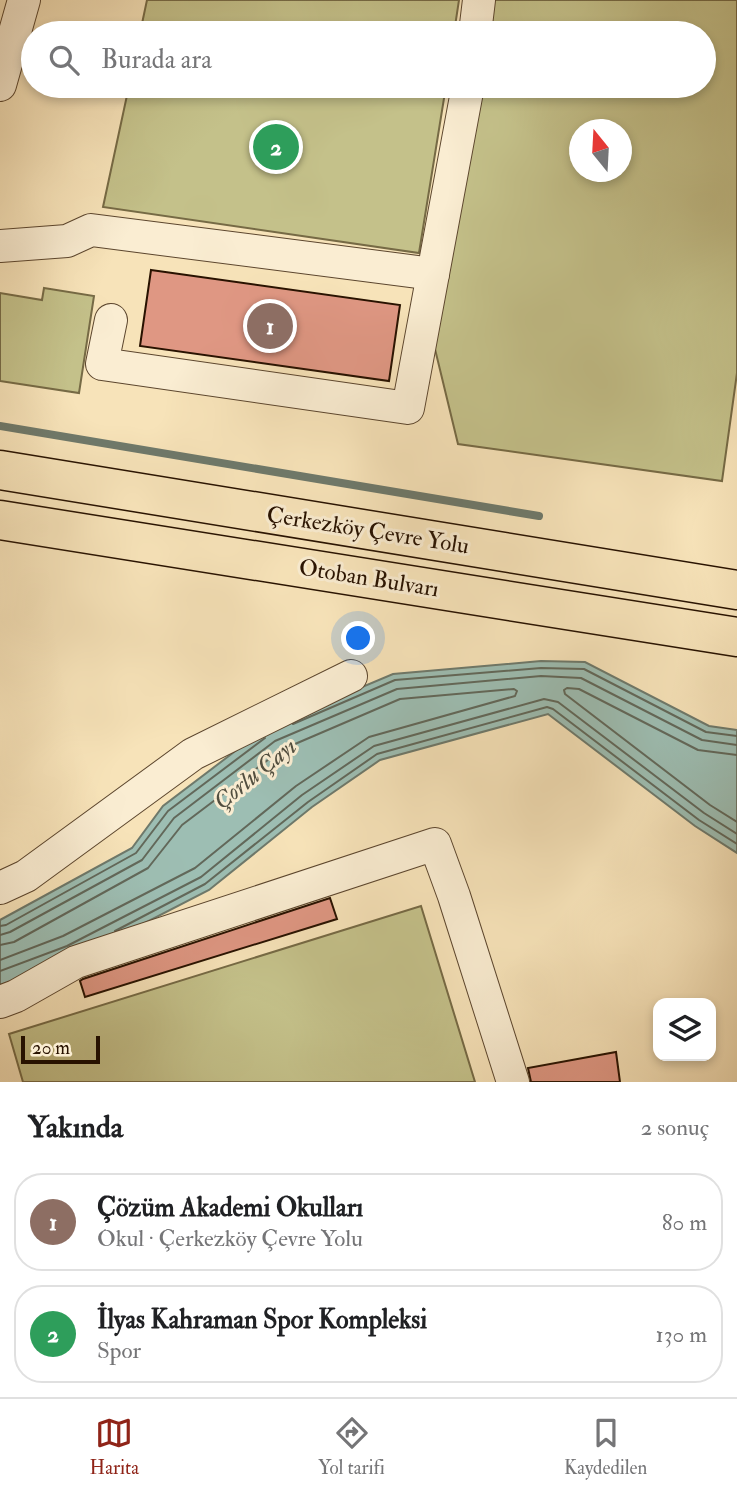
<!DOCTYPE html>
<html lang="tr">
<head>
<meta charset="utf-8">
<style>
  body { margin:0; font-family:"IM FELL Double Pica",serif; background:#f6f6f6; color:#202124 }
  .controls { position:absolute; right:21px; bottom:21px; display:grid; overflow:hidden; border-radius:14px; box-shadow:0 4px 10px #0003 }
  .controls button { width:63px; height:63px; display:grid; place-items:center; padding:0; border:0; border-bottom:2px solid #e0e0e0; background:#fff; color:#202124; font:35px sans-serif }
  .compass { position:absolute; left:569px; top:119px; width:63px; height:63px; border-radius:50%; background:#fff; box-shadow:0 4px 10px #0003; rotate:342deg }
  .scale { position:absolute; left:21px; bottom:18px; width:79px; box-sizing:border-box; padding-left:7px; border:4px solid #281200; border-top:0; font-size:19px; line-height:24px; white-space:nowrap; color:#281200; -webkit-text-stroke:5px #faedd2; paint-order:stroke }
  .you { position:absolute; left:359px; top:639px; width:24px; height:24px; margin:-18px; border:5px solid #fff; border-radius:50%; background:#1a73e8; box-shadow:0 0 0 10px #1a73e833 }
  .badge { display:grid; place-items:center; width:46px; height:46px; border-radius:50%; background:#8f2418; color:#fff; font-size:23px; font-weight:700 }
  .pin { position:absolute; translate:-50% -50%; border:4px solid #fff; box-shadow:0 2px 7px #0006 }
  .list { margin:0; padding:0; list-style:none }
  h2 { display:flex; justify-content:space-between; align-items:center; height:91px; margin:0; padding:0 28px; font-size:30px }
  h2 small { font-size:23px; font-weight:400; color:#757577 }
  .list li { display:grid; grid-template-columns:46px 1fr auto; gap:21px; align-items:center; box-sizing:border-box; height:98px; margin:0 14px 14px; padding:0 14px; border:2px solid #e0e0e0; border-radius:28px }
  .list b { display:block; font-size:26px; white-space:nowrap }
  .list p { margin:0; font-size:23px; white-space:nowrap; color:#757577 }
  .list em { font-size:23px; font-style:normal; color:#757577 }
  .icon { flex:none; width:38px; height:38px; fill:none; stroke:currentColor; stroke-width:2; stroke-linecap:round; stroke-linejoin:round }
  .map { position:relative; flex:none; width:737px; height:1082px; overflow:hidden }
  .search { position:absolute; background:#fff; box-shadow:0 4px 10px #0003; left:21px; right:21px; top:21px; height:77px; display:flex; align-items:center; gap:18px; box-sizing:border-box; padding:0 24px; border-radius:38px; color:#757577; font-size:26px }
  .sheet { height:315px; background:#fff }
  nav { display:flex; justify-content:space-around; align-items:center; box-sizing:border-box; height:98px; border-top:2px solid #e0e0e0; background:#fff; font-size:19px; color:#757577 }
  nav a { display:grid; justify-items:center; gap:4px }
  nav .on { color:#8f2418 }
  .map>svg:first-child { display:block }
</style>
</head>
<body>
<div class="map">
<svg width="737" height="1082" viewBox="0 0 737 1082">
  <rect width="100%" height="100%" fill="#f7e3b9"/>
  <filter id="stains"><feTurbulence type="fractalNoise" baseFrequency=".00286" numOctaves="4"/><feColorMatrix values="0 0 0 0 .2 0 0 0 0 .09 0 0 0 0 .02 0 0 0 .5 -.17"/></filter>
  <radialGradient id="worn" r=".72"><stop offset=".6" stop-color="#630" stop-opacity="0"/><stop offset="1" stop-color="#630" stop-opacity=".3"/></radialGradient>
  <g fill="#c4c18a" stroke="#766a45" stroke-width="2" fill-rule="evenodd">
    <polygon points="147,0 459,0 454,33 140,33"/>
    <path d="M 483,0 L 737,0 L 737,373 L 722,481 L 458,444 L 434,345 L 471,86 L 704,86 L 704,33 L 478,33 ZM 580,130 L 622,130 L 622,172 L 580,172 Z"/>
    <polygon points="129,86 446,86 419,253 103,207"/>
    <polygon points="44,288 94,296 79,393 0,381 0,293 42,300"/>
    <polygon points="421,906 475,1082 23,1082 9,1034"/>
  </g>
  <polygon fill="#9dbeb3" stroke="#6e796b" stroke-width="2" points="541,661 585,662 709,726 737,730 737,853 695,826 548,714 380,760 312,807 209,890 73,960 0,988 0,920 132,848 163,806 267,727 393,674"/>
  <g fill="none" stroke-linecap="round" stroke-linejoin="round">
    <g stroke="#62685a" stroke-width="2">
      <polyline points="293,724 395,680 541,668 584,669 706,732 737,736"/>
      <polyline points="737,755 698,750 579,689 567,688 564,690 565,694 710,805 737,822"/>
      <polyline points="0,926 6,925 136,853 168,811 265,738"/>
      <polyline points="115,931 205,884 308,802 377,754 547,707 553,709 699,820 737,844"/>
      <polyline points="0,935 10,932 142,860 174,818 275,741 397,689 541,676 581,678 702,740 737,745"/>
      <polyline points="0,945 14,942 148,868 182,825 281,750 400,699 514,689 517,691 515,696 369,737 296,786 195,868 63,936 0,960"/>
      <polyline points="0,971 67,946 201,877 302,795 374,746 544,699 558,702 704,813 737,834"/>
    </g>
    <polyline stroke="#6e796b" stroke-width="8" points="0,426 539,516"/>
  </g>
  <g fill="#df9783" stroke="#281200" stroke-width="2">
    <polygon points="151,270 400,305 389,381 140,346"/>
    <polygon points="330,898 337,919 85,997 80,981 83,979"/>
    <polygon points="616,1052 620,1082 531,1082 528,1068"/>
  </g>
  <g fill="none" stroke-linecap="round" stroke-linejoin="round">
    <defs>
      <g id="minor">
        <polyline points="475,33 479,0"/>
        <polyline points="0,85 24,0"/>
        <polyline points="0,246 67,241 91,230 433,274"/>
        <polyline points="111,320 102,364 408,408 468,86"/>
        <polyline points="0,888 26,876 193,754 351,676"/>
        <polyline points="0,1002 16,996 76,962 435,844 454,896 513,1082"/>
      </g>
      <g id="highway">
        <polyline points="0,470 737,590"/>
        <polyline points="0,520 737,637"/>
      </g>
    </defs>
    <use href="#minor" stroke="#5c462e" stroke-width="34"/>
    <use href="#highway" stroke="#281200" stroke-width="41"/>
    <use href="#minor" stroke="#faedd2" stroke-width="32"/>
    <use href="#highway" stroke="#f7e3b9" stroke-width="38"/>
  </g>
  <g text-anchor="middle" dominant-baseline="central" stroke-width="6" stroke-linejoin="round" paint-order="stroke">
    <g font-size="23" fill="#281200" stroke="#faedd2">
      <text transform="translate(368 530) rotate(9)">Çerkezköy Çevre Yolu</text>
      <text transform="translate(369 578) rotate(9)">Otoban Bulvarı</text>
    </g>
    <g font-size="24" font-style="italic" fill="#514e3f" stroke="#faedd2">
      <text transform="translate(255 774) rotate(-39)">Çorlu Çayı</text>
    </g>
  </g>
  <rect width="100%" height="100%" filter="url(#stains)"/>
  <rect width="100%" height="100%" fill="url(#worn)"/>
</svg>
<div class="controls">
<button><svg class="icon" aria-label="layers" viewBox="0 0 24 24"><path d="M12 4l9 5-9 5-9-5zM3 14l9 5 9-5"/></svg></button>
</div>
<svg class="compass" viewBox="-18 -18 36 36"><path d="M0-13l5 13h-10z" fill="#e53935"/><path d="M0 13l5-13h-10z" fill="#757577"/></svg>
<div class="scale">20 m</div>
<div class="you"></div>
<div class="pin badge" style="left:270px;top:326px;background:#8d6e63">1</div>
<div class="pin badge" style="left:276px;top:147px;background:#2e9e5b">2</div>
<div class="search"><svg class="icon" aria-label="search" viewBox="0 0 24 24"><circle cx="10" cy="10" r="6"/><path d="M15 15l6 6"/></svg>Burada ara</div>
</div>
<section class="sheet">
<h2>Yakında<small>2 sonuç</small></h2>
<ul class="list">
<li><span class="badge" style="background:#8d6e63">1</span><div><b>Çözüm Akademi Okulları</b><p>Okul · Çerkezköy Çevre Yolu</p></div><em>80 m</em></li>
<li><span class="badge" style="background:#2e9e5b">2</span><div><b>İlyas Kahraman Spor Kompleksi</b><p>Spor</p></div><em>130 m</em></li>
</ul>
</section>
<nav>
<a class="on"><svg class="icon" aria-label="map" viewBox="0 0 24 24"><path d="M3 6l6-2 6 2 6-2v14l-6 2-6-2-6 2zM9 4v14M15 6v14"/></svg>Harita</a>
<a><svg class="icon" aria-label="directions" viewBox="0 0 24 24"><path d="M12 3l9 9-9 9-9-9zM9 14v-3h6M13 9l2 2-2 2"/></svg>Yol tarifi</a>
<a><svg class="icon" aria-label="saved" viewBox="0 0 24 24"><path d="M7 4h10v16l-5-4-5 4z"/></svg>Kaydedilen</a>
</nav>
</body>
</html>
